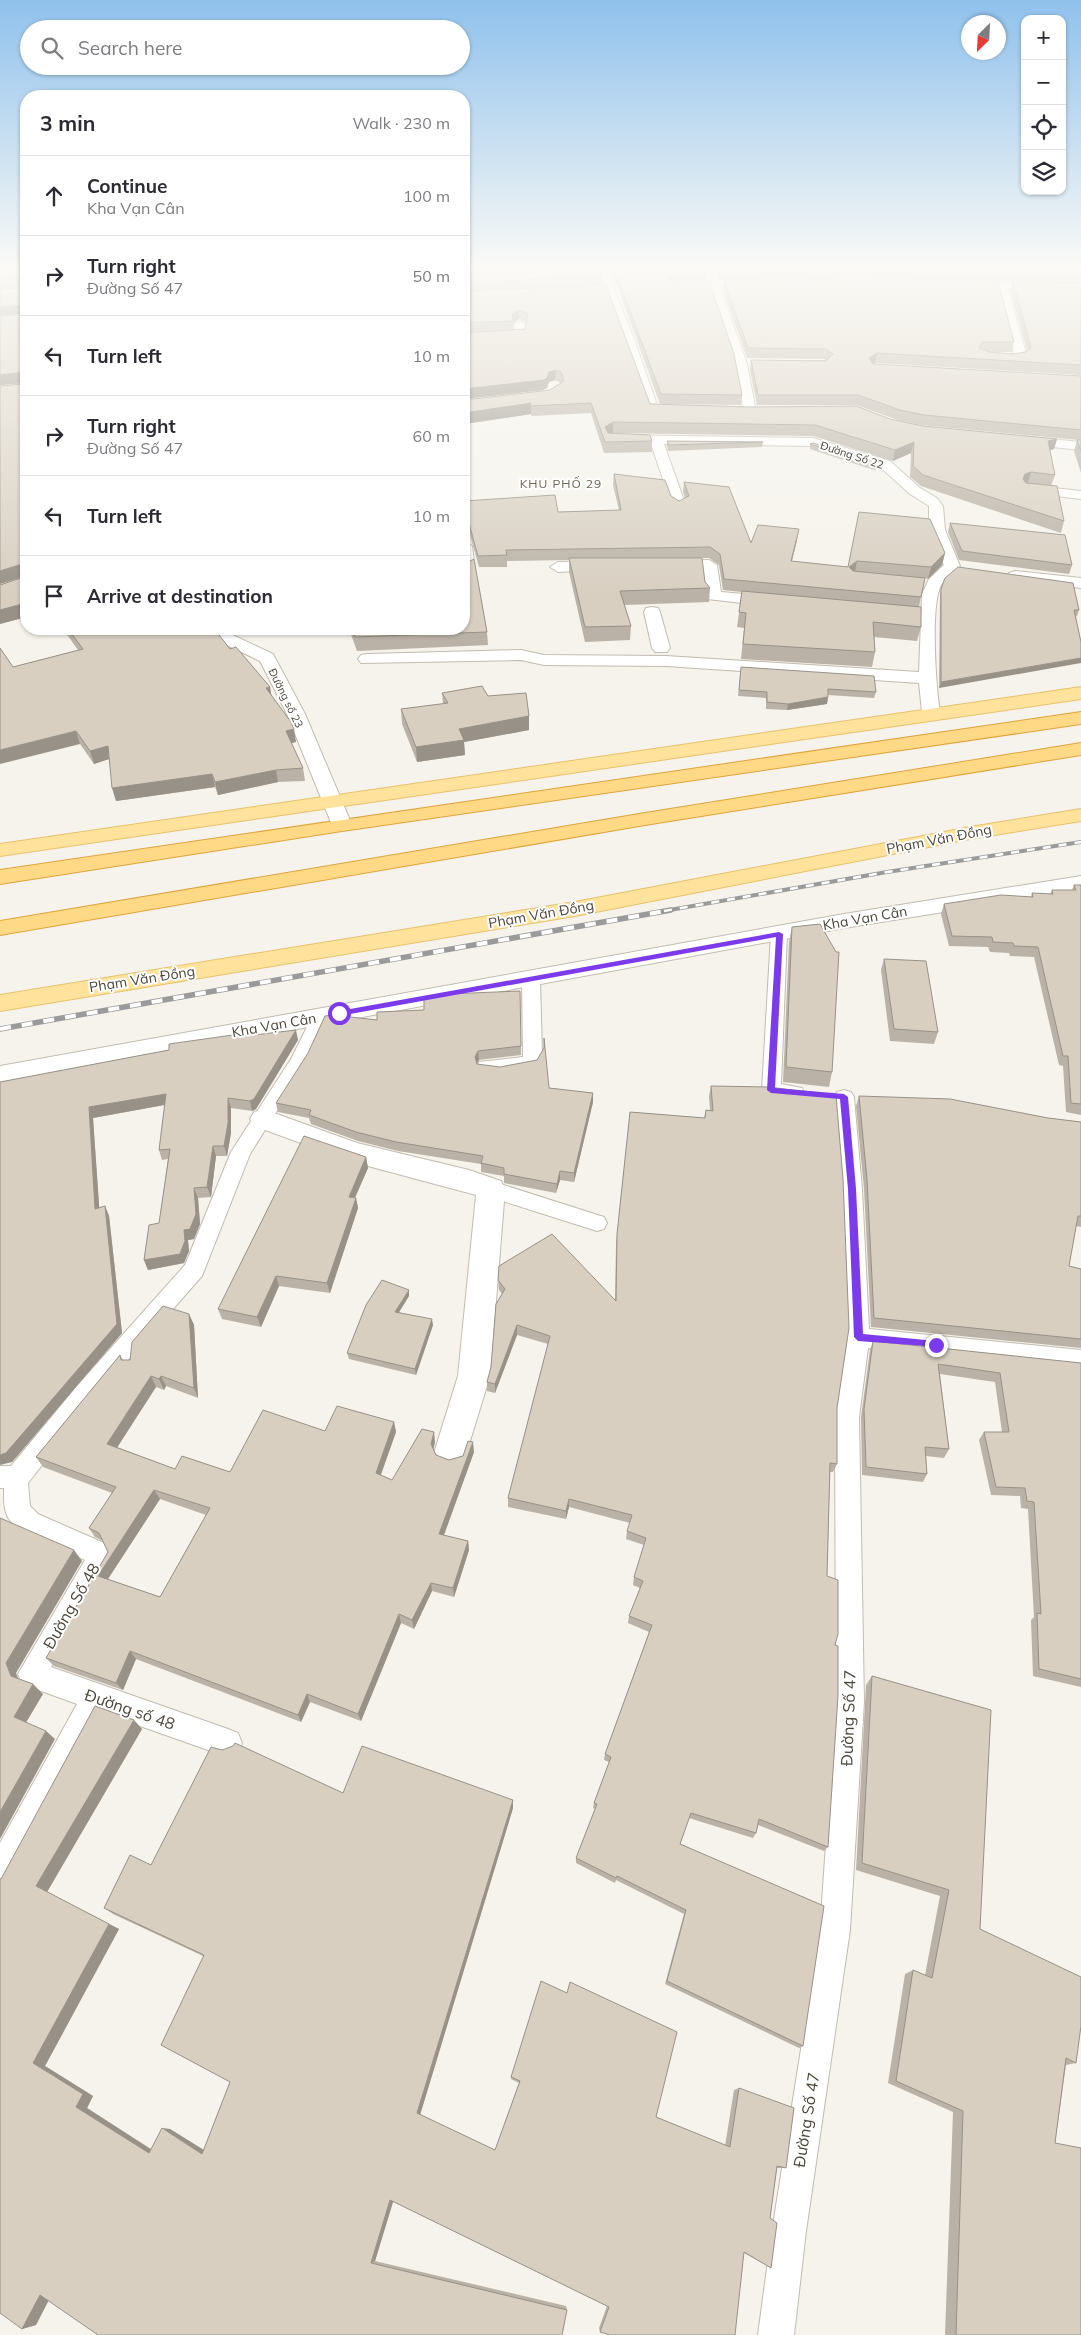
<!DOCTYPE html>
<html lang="en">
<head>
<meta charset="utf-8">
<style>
  body { margin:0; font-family:Mulish,sans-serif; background:#f2f2f3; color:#2b2b33 }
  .controls { position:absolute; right:15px; top:15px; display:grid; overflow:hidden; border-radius:10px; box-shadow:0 1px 4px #0004 }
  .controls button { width:45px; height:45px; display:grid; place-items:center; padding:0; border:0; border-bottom:1px solid #e1e1e2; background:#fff; color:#2b2b33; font:25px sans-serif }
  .compass { position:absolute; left:961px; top:15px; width:45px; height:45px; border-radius:50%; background:#fff; box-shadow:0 1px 4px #0004; rotate:204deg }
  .stop { position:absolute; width:15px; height:15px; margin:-11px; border:4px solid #7c3aed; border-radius:50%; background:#fff }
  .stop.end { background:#7c3aed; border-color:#fff; box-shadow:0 1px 5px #0008 }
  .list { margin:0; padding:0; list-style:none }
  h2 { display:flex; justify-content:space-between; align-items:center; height:65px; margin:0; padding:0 20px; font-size:21px }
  h2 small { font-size:16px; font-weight:400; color:#7c7c81 }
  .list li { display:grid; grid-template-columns:32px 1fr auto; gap:15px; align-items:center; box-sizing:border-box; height:80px; padding:0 20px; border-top:1px solid #e1e1e2 }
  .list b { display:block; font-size:19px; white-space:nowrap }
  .list p { margin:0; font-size:16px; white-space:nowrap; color:#7c7c81 }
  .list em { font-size:16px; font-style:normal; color:#7c7c81 }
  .icon { flex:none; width:28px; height:28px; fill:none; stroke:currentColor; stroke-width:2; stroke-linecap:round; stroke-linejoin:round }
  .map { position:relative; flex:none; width:1081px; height:2335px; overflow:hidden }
  .search { position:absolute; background:#fff; box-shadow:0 1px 4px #0004; left:20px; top:20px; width:450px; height:55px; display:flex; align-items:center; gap:12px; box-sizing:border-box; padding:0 18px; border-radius:28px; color:#7c7c81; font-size:19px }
  .panel { position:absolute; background:#fff; box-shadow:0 1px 4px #0004; left:20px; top:90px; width:450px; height:545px; border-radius:20px }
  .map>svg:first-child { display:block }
</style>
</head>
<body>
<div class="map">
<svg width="1081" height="2335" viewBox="0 0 1081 2335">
  <rect width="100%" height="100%" fill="#f6f3ec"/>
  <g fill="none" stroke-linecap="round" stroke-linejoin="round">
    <defs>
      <g id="service">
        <polygon points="599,269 606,269 634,339 656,402 654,404 646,402 626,339"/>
        <path d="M 779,929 L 785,930 L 787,934 L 781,1084 L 802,1088 L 804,1093 L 802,1098 C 790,1101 776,1098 764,1095 L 762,1090 L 771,934 L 773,930 Z"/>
        <path d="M 531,973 L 537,975 L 540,979 L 542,1056 L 537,1067 C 520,1072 497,1077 479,1072 L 477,1067 L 479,1062 L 523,1057 L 522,979 L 525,975 Z"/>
        <path d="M 320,1011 L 326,1013 L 329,1017 L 308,1061 L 250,1154 L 202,1276 L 93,1400 L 28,1483 L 30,1506 L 38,1514 L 104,1543 L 113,1560 L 51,1667 L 228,1729 L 238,1733 L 242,1743 L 238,1753 L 228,1757 L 103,1713 L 11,1884 L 0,1888 L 0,1843 L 77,1704 L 22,1684 L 18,1674 L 85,1560 C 65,1551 21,1537 9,1519 C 3,1510 4,1498 4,1488 L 0,1488 L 0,1466 L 11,1466 L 77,1386 L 185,1265 L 231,1152 L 291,1059 L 314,1013 Z"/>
        <polygon points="844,1090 851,1092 854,1097 862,1189 869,1329 1081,1350 1081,1370 868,1348 859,1417 864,1702 850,1930 806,2231 794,2335 758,2335 772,2231 820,1930 836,1702 835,1417 847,1337 842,1189 834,1097 837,1092"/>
        <polygon points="491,1181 604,1217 607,1223 604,1229 597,1231 484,1195 481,1189 484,1183"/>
      </g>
      <g id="minor">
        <path d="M 962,280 L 1081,284 L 1081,290 L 1008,288 L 1027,358 C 1020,364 990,363 983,357 L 985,354 L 1014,354 L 997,287 L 958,285 L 957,283 Z"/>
        <polygon points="714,282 719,285 747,364 756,412 755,415 745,415 744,412 735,364 710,288 674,289 669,286 674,283"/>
        <polygon points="520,321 526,324 525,337 464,341 464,335 515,332 514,324"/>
        <path d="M 614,435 L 813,438 L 890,461 L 920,488 L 937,498 L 943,506 L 945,530 L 960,566 C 955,573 945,578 941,585 C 930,607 936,687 940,712 L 938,716 L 924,716 L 922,712 L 919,683 L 666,666 L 544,665 L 521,660 L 361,663 L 358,659 L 361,655 L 367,654 L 521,650 L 544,655 L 666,656 L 919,672 L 922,594 L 929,579 L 944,565 L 929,530 L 929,506 L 910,494 L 880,467 L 812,446 L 664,444 L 686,506 L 679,510 L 672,506 L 651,444 L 609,442 L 607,439 L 609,436 Z"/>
        <polygon points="1019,436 1081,442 1081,450 1014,443 1012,440"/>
        <polygon points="1028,485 1081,491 1081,499 1023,492 1021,489 1023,486"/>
        <polygon points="464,541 472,546 475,570 467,575 464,574"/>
        <polygon points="709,560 717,565 721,592 778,597 784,598 786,602 784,606 778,607 707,599 702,570 665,571 657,566 665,561"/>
        <polygon points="607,561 613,563 615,566 613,569 558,572 550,567 558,562"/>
        <polygon points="1015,571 1081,578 1081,588 1009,579 1007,576 1009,573"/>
        <polygon points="652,607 658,608 660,612 670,648 667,652 655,652 652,648 644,612 646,608"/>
        <polygon points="1081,876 1081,890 844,928 0,1084 0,1066 844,914"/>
        <polygon points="263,1109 357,1143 469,1170 501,1181 505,1189 490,1376 463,1464 451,1468 439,1464 434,1453 458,1376 476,1195 353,1162 254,1126 250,1119 254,1112"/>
      </g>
      <polygon id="tertiary" points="198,629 220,629 273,654 305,714 352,825 349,829 342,831 335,829 332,825 287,714 260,661 201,633"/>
      <g id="primary">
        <polygon points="1081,687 1081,699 0,856 0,844"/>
        <polygon points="1081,809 1081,821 970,839 575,916 0,1011 0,995 575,902 970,827"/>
      </g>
      <g id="trunk">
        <polygon points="1081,712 1081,724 342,831 0,884 0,870"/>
        <polygon points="1081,743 1081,755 645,825 0,935 0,921 645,813"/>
      </g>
    </defs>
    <use href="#service" stroke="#c2bbae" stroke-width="2"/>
    <use href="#minor" stroke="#c2bbae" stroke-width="2"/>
    <use href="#tertiary" stroke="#c2bbae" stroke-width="2"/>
    <use href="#primary" stroke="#e6c16a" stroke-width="2"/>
    <use href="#trunk" stroke="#e0a43c" stroke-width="2"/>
    <use href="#service" fill="#fff" fill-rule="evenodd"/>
    <use href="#minor" fill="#fff" fill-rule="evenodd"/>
    <use href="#tertiary" fill="#fff" fill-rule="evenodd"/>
    <use href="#primary" fill="#ffe39c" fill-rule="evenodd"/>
    <use href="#trunk" fill="#ffd985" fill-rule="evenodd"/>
    <defs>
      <polyline id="rail-far1" points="664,911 887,872 1081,842"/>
      <polyline id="rail" points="0,1029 671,910"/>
    </defs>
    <use href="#rail-far1" stroke="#9a9a9a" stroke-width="4"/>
    <use href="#rail" stroke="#9a9a9a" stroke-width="5.5"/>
    <use href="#rail-far1" stroke="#fff" stroke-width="2.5" stroke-dasharray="8" stroke-linecap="butt"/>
    <use href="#rail" stroke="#fff" stroke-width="4" stroke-dasharray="11" stroke-linecap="butt"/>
  </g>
  <g fill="#bab2a6" fill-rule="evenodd">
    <polygon points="0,269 26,269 26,617 0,624 0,585 24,577 0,584 0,386 23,383 0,385 0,289 15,288 0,289"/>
    <path d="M 464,269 L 600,269 L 603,276 L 602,285 L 650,404 L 890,419 L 923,426 L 1057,439 L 1054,449 L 1050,450 L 1055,475 L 1051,486 L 1064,521 L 1061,533 L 921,486 L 910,477 L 911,453 L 893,461 L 813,436 L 613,433 L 652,441 L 652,452 L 604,453 L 591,413 L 531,416 L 531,414 L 464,424 L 464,400 L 550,390 L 561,383 L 555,380 L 549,382 L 547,388 L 543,390 L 464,399 ZM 519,319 L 526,322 L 525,329 L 513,330 L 513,323 Z"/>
    <polygon points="607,269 706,269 706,280 674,281 742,395 741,405 660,404 618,288"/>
    <path d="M 715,269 L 1081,269 L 1081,375 L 875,363 L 874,364 L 1081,376 L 1081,473 L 1074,451 L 1077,440 L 1079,440 L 921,425 L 898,420 L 856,405 L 757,405 L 750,370 L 751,360 L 826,360 L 824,359 L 747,358 L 723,290 L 724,281 L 832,280 L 831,279 L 719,280 ZM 908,277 L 1079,283 L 1013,281 L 1010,290 L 1027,351 L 1013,354 L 989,352 L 1012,352 L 1014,342 Z"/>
    <polygon points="667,441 763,442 762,447 668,451 667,446"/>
    <polygon points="810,444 879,463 878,468 874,470 810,449"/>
    <polygon points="614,474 671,496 679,501 685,498 683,492 684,482 751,543 797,540 792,561 848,567 859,512 945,553 942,565 928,579 924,578 919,607 921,627 917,641 874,637 875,652 872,667 741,659 744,628 737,627 742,592 723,590 719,565 709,558 702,558 705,582 710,588 709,602 624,605 631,626 630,640 585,642 569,572 569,560 507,561 507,567 479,567 464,514 464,501 558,512 619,510 613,485"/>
    <polygon points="950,523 1072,565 1069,574 959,560 948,532"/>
    <polygon points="941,589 1079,610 1077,616 939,688 940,595"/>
    <polygon points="63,629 199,629 230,649 270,687 271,694 296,742 291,743 303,768 305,781 278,782 218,795 215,787 116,801 109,759 94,764 80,744 13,667 78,650"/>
    <polygon points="349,629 464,629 487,632 488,645 357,651"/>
    <polygon points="741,667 876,692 874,698 828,695 827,704 787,710 766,709 766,698 738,696"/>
    <polygon points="442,693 488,696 529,716 529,730 464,742 465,755 417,762 402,724 401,709 443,704"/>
    <polygon points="1074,885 1081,885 1081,1115 1066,1112 1063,1066 1059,1065 1034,957 1010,956 1009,953 990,952 988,947 949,946 941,914 944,904 1031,897 1032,893 1050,894 1052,890 1072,890"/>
    <polygon points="792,927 836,952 832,1072 829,1087 783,1082 789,942"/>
    <polygon points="884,959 938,1032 934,1044 890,1041 881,970"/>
    <polygon points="520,991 521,1055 479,1060 477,1064 549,1088 593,1093 593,1102 574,1182 560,1180 556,1193 504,1183 504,1176 481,1172 481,1164 398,1151 358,1141 311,1124 309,1118 278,1112 276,1103 377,1020"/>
    <polygon points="254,1032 254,1035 298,1040 256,1109 252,1111 231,1108 231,1133 227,1156 216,1156 211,1197 198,1198 200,1224 194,1239 188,1240 189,1251 184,1263 148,1270 144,1260 159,1223 168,1159 162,1160 159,1150 165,1105 93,1118 99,1208 105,1206 109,1216 122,1333 12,1462 0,1082 169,1050"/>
    <polygon points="711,1086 837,1408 837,1464 833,1472 830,1472 827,1576 835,1645 828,1847 824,1851 758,1825 756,1833 753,1838 689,1818 680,1844 803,2046 799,2048 665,1984 684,1914 616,1880 615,1883 576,1863 576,1858 595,1809 593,1808 594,1803 609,1762 604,1760 605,1754 649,1632 628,1623 629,1616 640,1588 633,1585 634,1577 644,1545 626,1539 627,1531 630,1523 569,1507 566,1519 508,1507 508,1498 548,1344 517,1335 495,1393 487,1391 487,1382 491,1367 502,1294 499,1290 498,1280 615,1300 616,1244 630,1112 704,1118 706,1110 710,1110 709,1096"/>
    <polygon points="859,1096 1081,1122 1081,1227 1076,1226 1069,1266 1081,1269 1081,1348 871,1327 864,1189 856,1106"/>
    <polygon points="366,1157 368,1168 355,1197 356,1198 358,1208 330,1293 279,1286 261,1327 222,1319 218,1309"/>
    <polygon points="409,1290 409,1296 399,1312 433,1325 416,1375 349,1359 347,1353"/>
    <path d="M 189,1314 L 194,1325 L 198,1398 L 166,1386 L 164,1390 L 156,1387 L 117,1447 L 175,1469 L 230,1472 L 325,1431 L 394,1422 L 396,1432 L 381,1475 L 392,1480 L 435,1442 L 433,1450 L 436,1455 L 449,1460 L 474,1452 L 444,1535 L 468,1541 L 469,1550 L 454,1597 L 432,1591 L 414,1629 L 401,1623 L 361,1721 L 310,1702 L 301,1722 L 136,1659 L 123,1690 L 54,1666 L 46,1658 L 108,1552 L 103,1541 L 95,1537 L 89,1528 L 112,1493 L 43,1467 L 36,1457 L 120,1355 L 123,1360 L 130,1360 ZM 160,1499 L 206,1515 L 160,1597 L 108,1579 Z"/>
    <polygon points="873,1341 1081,1363 1081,1687 1033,1676 1031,1620 1034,1617 1028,1509 1021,1508 1020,1496 991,1495 979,1440 984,1432 1002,1432 995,1382 940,1374 949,1449 944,1458 926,1456 927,1474 923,1482 862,1475 861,1417 870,1350"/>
    <polygon points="872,1676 980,1929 1076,2063 1066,2065 1055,2143 1081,2335 945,2335 953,2112 888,2083 905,1974 913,1970 925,1975 940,1896 856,1870 866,1685"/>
    <polygon points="142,1729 47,1892 119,1929 45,2066 93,2096 87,2108 151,2149 170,2129 204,2150 230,2082 203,1956 113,1914 104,1908 151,1865 343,1793 513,1800 513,1808 420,2115 495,2150 519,2083 511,2079 511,2077 656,2117 725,2146 734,2090 739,2088 786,2168 777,2168 770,2218 771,2268 766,2265 744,2253 600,2332 599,2328 607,2306 393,2201 375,2261 566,2306 567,2310 48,2301 36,2325 22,2329 1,1879"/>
  </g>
  <g fill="#979187">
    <polygon points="870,269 875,269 874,276 869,278"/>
    <polygon points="675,272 674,281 668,278"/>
    <polygon points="23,305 26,314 0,317 0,307"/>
    <polygon points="519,310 519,319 513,323 512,314"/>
    <polygon points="877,353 875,363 867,368 869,358"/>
    <polygon points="556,370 555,380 549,382 547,388 543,390 464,399 464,389 549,372"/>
    <polygon points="24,372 26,383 0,385 0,375"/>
    <polygon points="531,403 531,414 464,424 464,413"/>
    <polygon points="613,422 613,433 604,438 605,427"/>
    <polygon points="1057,439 1054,449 1045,452 1048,441"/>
    <polygon points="914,442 911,453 893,461 895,450"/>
    <polygon points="879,463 878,468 874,470 875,465"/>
    <polygon points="1031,472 1028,483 1019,490 1025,474"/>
    <polygon points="799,529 797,540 789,572 791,561"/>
    <polygon points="945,553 942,565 928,579 931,567"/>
    <polygon points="857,561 855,572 849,567"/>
    <polygon points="22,564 25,576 0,584 0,571"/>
    <polygon points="26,603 26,617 0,624 0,610"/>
    <polygon points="1081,658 1081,663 939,688 941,682"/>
    <polygon points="270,687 272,700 266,688"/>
    <polygon points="828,697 827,704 787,710 788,704"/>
    <polygon points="529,716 529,730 464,742 465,755 417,762 416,747 459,729"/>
    <polygon points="294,729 296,742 288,744 286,731"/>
    <polygon points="76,731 80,744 0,764 0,750"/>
    <polygon points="108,746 112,758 94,764 90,751"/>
    <polygon points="276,770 278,782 218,795 215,782"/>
    <polygon points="212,774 215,787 116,801 112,788"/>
    <polygon points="296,1030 298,1040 256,1109 252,1111 250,1101"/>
    <polygon points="478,1051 479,1060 475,1066 475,1057"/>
    <polygon points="593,1093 593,1102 574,1182 574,1173"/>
    <polygon points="166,1094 169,1104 93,1118 100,1218 95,1209 89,1107"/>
    <polygon points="228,1098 231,1108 231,1133 227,1156 224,1146"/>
    <polygon points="213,1146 216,1156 211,1197 207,1187"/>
    <polygon points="366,1157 368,1168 351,1207 349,1197"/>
    <polygon points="560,1171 560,1180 556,1193 557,1184"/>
    <polygon points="194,1188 198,1198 200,1224 194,1239 188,1240 189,1251 184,1263 148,1270 144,1260 184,1230"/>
    <polygon points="356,1198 358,1208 330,1293 327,1283"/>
    <polygon points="105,1206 109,1216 122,1333 12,1462 0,1465 0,1455"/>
    <polygon points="276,1276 279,1286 261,1327 257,1317"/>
    <polygon points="409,1290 409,1296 396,1317 395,1312"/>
    <polygon points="189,1314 194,1325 198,1398 194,1388"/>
    <polygon points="432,1319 433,1325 416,1375 415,1369"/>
    <polygon points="517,1325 517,1335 495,1393 495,1384"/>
    <polygon points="151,1376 156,1387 113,1454 107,1444"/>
    <polygon points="161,1376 166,1386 164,1390 159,1379"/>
    <polygon points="394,1422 396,1432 378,1482 376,1473"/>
    <polygon points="434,1432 435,1442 432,1454 431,1444"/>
    <polygon points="473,1442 474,1452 441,1543 439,1534"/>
    <polygon points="154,1490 160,1499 104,1585 98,1576"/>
    <polygon points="569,1499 569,1507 566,1519 566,1511"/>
    <polygon points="468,1541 469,1550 454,1597 453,1588"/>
    <polygon points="74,1550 82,1561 16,1673 21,1686 11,1676 6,1663"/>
    <polygon points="431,1583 432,1591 414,1629 412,1620"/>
    <polygon points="399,1614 401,1623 361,1721 358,1714"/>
    <polygon points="130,1651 136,1659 123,1690 116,1683"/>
    <polygon points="33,1684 43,1694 24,1726 14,1717"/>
    <polygon points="307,1694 310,1702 301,1722 298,1715"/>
    <polygon points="134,1720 142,1729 47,1892 36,1886"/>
    <polygon points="46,1731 55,1739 0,1839 0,1812"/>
    <polygon points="513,1800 513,1808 420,2115 417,2113"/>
    <polygon points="109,1924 119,1929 45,2066 93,2096 87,2108 158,2154 149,2153 76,2107 33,2063"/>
    <polygon points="162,2128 170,2129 210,2154 202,2154"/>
    <polygon points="394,2199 375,2261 371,2263 390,2200"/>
    <polygon points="53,2292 36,2325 22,2329 40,2295"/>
  </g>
  <g fill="#d8cfc1" stroke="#979187" fill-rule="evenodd">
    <polygon points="0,269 26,269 26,603 0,610 0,585 24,577 24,566 22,564 0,571 0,386 23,384 24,372 0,375 0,316 24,314 25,307 23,305 0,307 0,289 24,288 25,278 0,280"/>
    <polygon points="536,269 600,269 603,276 464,283 464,276 534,272"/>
    <polygon points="612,269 706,269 706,271 675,272 668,278 675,282 709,281 734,354 742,395 661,394 618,279"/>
    <polygon points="719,269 871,269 870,269 872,276 998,281 1014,342 982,342 979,348 989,352 1013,354 1026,352 1031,348 1013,281 1081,283 1081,365 877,353 869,358 873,364 1081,376 1081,430 924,415 900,410 858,395 758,395 751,360 826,361 833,354 826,349 748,348 724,281 832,280 839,274 832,270 720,271"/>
    <polygon points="920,269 1081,269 1081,274"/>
    <polygon points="606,285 650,404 751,407 856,406 890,419 923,426 1057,439 1048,441 1055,475 1031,472 1025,474 1023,479 1026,483 1057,486 1064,521 923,475 913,466 914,442 895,450 815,425 613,422 605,427 608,433 650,435 652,441 605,442 591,403 530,406 531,403 464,413 464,400 550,390 564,381 561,372 556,370 549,372 547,378 543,380 464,389 464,333 525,329 528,314 519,310 512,314 513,321 464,323 464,291"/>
    <polygon points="1077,440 1081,440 1081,451"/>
    <polygon points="667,441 763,442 669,445"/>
    <polygon points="813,443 879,463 875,465 810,444"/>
    <polygon points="614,474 665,480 671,496 679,501 689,496 684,482 729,487 751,543 758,525 799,529 791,561 848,567 859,512 930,519 945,553 931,567 857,561 849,567 853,571 925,578 921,597 724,579 720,554 710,547 506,550 507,555 478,556 464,505 464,501 555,495 558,512 621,510"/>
    <polygon points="950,523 1065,535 1072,565 962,551"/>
    <polygon points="569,558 702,558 705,582 710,588 620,591 631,626 585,627"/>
    <polygon points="474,559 487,632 355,637 352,629 464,629 464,562 466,563"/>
    <polygon points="958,567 1073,583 1079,610 1074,610 1081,642 1081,658 941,682 941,589 945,578"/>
    <polygon points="742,591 921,607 921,627 873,622 875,652 743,644 746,613 739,612"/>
    <polygon points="68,629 211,629 216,631 230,649 236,647 270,687 266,688 291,722 294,729 286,731 303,768 276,770 215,782 212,774 112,788 108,746 90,751 76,731 0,750 0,648 13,667 83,649"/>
    <polygon points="741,667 874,676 876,692 828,689 828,697 788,704 767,702 767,692 739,690"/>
    <polygon points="482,686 488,696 526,693 529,716 459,729 464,740 416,747 401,709 448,703 442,693"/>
    <polygon points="1074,885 1081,885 1081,1104 1071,1103 1068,1056 1063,1056 1038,947 1014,946 1013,943 993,942 992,937 952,936 944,904 1001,895 1033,897 1032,893 1053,894 1052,890 1076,890"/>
    <polygon points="820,924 836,952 839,952 832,1072 786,1067 792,927"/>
    <polygon points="884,959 926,961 938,1032 894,1029"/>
    <polygon points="520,991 521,1046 478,1051 475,1057 477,1064 500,1067 537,1060 544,1048 544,1038 549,1088 593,1093 574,1173 560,1171 557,1184 504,1174 504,1168 481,1163 483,1156 396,1142 356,1132 309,1115 311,1110 276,1103 308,1053 325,1016 333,1015 377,1020 377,1012 424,1010 424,998 447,994"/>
    <polygon points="296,1030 254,1099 250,1101 228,1098 228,1123 224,1146 213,1146 207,1187 194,1188 196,1214 190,1229 184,1230 185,1241 180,1254 144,1260 149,1225 159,1223 170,1149 159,1150 166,1094 89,1107 95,1209 105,1206 117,1324 6,1453 0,1455 0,1082 169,1050 169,1044 254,1032 254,1035"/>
    <polygon points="711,1086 768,1087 836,1095 843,1179 849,1328 837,1408 837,1464 830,1463 827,1576 838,1580 838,1634 835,1645 838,1646 838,1696 828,1847 759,1819 756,1833 691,1813 680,1844 824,1906 803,2046 667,1981 686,1910 617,1876 616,1878 576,1858 597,1804 594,1803 611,1757 605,1754 652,1625 629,1616 643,1581 634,1577 646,1538 627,1531 632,1515 569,1499 566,1511 508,1498 550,1336 517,1325 495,1384 487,1382 491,1367 496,1304 505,1289 498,1280 499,1266 552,1234 616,1301 617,1234 630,1112 705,1118 706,1110 713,1111"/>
    <polygon points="859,1096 950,1099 1048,1118 1081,1122 1081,1216 1078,1216 1069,1266 1081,1269 1081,1339 874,1318 867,1179"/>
    <polygon points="304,1136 366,1157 349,1197 356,1198 327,1283 276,1276 257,1317 218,1309"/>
    <polygon points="382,1280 409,1290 395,1312 432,1319 415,1369 347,1353 366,1305"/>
    <path d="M 163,1306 L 189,1314 L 194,1388 L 161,1376 L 159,1379 L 151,1376 L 107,1444 L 175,1469 L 182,1456 L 230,1472 L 263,1410 L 325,1431 L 337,1406 L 394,1422 L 376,1473 L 392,1480 L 422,1429 L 434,1432 L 431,1444 L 436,1455 L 449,1460 L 463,1456 L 468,1441 L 473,1442 L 439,1534 L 468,1541 L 453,1588 L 431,1583 L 412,1620 L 399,1614 L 358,1714 L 307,1694 L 298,1715 L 130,1651 L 116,1683 L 46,1658 L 108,1552 L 99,1533 L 89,1528 L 116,1487 L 36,1457 L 120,1355 L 121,1360 L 130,1360 L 132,1342 ZM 154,1490 L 210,1508 L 160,1597 L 98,1576 Z"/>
    <polygon points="873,1341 1081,1363 1081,1679 1039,1669 1037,1613 1041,1614 1034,1502 1027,1501 1025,1488 996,1487 984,1432 1009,1432 1000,1373 938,1364 949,1449 925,1447 927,1474 866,1467 864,1409"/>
    <polygon points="0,1518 74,1550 6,1663 11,1676 33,1684 14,1717 46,1731 0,1812"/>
    <polygon points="872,1676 991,1710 980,1929 1081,1977 1081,2026 1076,2063 1066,2058 1055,2143 1081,2148 1081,2335 956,2335 963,2111 896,2081 913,1970 932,1978 949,1890 862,1863"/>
    <polygon points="95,1706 134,1720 36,1886 109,1924 33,2063 83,2094 76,2107 149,2153 162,2128 202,2154 230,2082 161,2045 204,1955 104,1908 130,1855 151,1865 211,1747 222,1750 233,1746 235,1743 343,1793 362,1746 513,1800 417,2113 495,2150 520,2081 511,2077 541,1981 567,1993 570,1982 677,2032 656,2117 730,2147 739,2088 794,2108 786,2168 777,2166 770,2218 777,2223 771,2268 744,2252 735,2335 610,2335 600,2332 609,2307 390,2200 371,2263 567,2310 562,2335 98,2335 40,2295 22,2329 0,2313 0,1879 1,1879"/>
  </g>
  <linearGradient id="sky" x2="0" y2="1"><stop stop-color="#8fc1ec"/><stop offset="0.45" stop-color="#fbfaf6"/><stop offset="1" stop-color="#fbfaf6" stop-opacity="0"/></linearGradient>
  <rect width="1081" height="595" fill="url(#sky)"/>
  <polygon fill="#7c3aed" points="779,932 783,934 775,1088 844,1094 848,1097 856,1189 863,1334 936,1341 940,1345 939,1347 858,1341 854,1337 848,1189 840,1099 771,1093 767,1090 776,937 339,1016 335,1013 339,1011"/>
  <g text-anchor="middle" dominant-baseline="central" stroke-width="4" stroke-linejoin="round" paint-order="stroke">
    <g font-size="11" fill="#4b4439" stroke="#fff">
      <text transform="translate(852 455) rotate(18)">Đường Số 22</text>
      <text transform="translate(286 698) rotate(64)">Đường số 23</text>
    </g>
    <g font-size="12" letter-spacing="1" fill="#6e6250" stroke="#fff">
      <text x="561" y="483">KHU PHỐ 29</text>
    </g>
    <g font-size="14" fill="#4b4439" stroke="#fff">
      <text transform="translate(939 839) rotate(-11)">Phạm Văn Đồng</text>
      <text transform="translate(541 914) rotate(-10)">Phạm Văn Đồng</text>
      <text transform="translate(865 918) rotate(-10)">Kha Vạn Cân</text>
      <text transform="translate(142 979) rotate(-9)">Phạm Văn Đồng</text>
      <text transform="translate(274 1025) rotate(-10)">Kha Vạn Cân</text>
    </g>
    <g font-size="16" fill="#4b4439" stroke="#fff">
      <text transform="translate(71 1606) rotate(-60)">Đường Số 48</text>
      <text transform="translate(130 1709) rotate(19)">Đường số 48</text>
      <text transform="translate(848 1718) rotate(-88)">Đường Số 47</text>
      <text transform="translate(806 2120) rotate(-81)">Đường Số 47</text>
    </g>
  </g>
</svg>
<div class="controls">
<button>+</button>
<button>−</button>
<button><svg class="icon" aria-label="locate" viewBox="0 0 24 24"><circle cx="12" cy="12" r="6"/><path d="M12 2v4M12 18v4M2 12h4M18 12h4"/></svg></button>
<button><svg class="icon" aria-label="layers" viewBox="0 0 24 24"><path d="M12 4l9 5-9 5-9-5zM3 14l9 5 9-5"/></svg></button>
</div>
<svg class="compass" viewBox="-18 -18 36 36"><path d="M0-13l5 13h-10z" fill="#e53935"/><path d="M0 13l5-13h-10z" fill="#7c7c81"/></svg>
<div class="stop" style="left:339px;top:1013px"></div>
<div class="stop end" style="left:936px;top:1345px"></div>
<div class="search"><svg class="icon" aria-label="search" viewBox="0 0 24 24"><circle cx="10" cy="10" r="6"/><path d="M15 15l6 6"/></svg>Search here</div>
<section class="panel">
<h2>3 min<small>Walk · 230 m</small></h2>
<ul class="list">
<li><svg class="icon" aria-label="ahead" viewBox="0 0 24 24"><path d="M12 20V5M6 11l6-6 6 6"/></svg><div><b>Continue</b><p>Kha Vạn Cân</p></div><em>100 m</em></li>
<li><svg class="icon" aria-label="right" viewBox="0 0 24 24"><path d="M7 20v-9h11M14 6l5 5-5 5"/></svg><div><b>Turn right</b><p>Đường Số 47</p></div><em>50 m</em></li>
<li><svg class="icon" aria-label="left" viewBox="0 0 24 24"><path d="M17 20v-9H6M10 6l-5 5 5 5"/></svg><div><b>Turn left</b></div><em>10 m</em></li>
<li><svg class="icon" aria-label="right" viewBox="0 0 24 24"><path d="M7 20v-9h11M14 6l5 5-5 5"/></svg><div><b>Turn right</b><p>Đường Số 47</p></div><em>60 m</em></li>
<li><svg class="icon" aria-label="left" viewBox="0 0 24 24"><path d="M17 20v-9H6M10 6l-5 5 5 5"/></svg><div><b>Turn left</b></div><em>10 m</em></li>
<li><svg class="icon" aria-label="arrive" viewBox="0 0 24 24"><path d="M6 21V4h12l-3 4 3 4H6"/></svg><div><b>Arrive at destination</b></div></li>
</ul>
</section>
</div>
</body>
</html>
